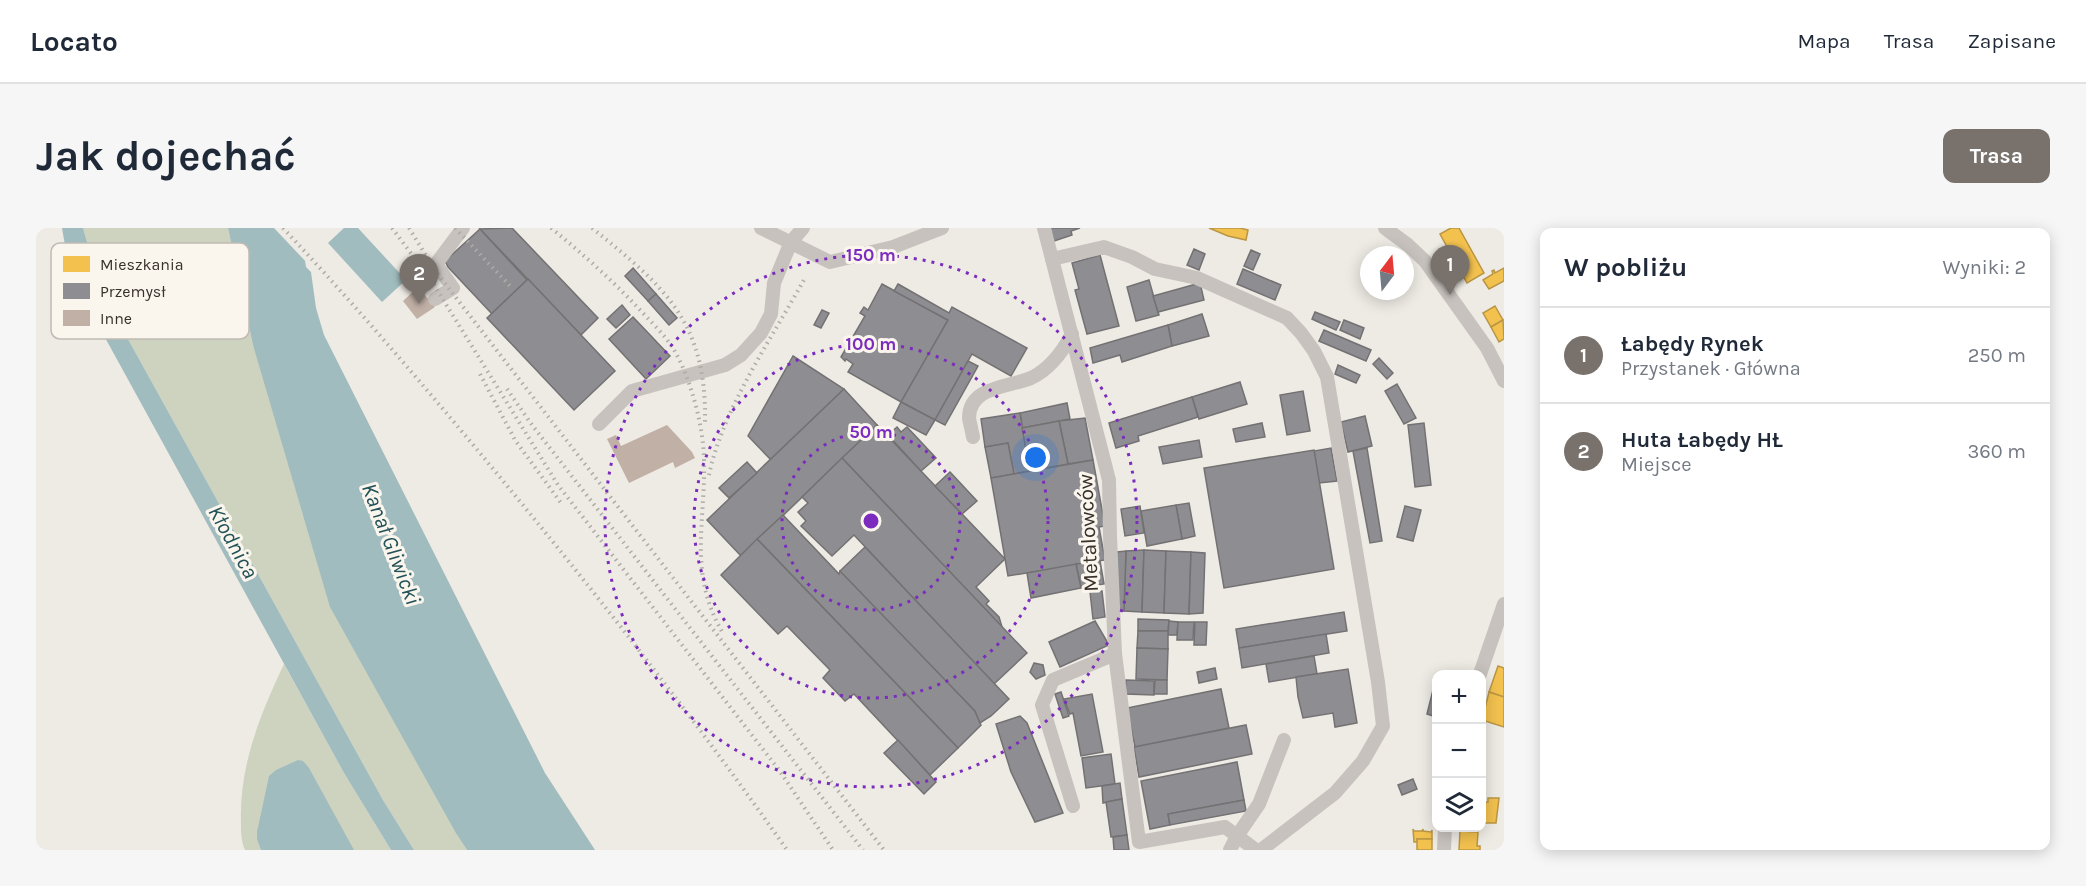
<!DOCTYPE html>
<html lang="pl">
<head>
<meta charset="utf-8">
<style>
  body { margin:0; font-family:Karla,sans-serif; background:#f6f6f7; color:#1f2937 }
  .controls { position:absolute; right:18px; bottom:18px; display:grid; overflow:hidden; border-radius:12px; box-shadow:0 3px 15px #0003 }
  .controls button { width:54px; height:54px; display:grid; place-items:center; padding:0; border:0; border-bottom:2px solid #e0e1e3; background:#fff; color:#1f2937; font:30px sans-serif }
  .compass { position:absolute; left:1324px; top:18px; width:54px; height:54px; border-radius:50%; background:#fff; box-shadow:0 3px 15px #0003; rotate:16deg }
  .you { position:absolute; left:1000px; top:230px; width:21px; height:21px; margin:-15px; border:4px solid #fff; border-radius:50%; background:#1a73e8; box-shadow:0 0 0 9px #1a73e833 }
  .badge { display:grid; place-items:center; width:39px; height:39px; border-radius:50%; background:#78716c; color:#fff; font-size:20px; font-weight:700 }
  .pin { position:absolute; translate:-50% -50px; filter:drop-shadow(0 2px 3px #0008) }
  .pin::after { content:''; position:absolute; top:32px; width:21px; height:18px; background:inherit; clip-path:polygon(0 0,100% 0,50% 100%) }
  .list { margin:0; padding:0; list-style:none }
  h2 { display:flex; justify-content:space-between; align-items:center; height:78px; margin:0; padding:0 24px; font-size:26px }
  h2 small { font-size:20px; font-weight:400; color:#747a83 }
  .list li { display:grid; grid-template-columns:39px 1fr auto; gap:18px; align-items:center; box-sizing:border-box; height:96px; padding:0 24px; border-top:2px solid #e0e1e3 }
  .list b { display:block; font-size:22px; white-space:nowrap }
  .list p { margin:0; font-size:20px; white-space:nowrap; color:#747a83 }
  .list em { font-size:20px; font-style:normal; color:#747a83 }
  .icon { flex:none; width:33px; height:33px; fill:none; stroke:currentColor; stroke-width:2; stroke-linecap:round; stroke-linejoin:round }
  .map { position:relative; flex:none; width:1468px; height:622px; overflow:hidden; border-radius:12px }
  header { display:flex; align-items:center; gap:36px; box-sizing:border-box; height:84px; padding:0 30px; background:#fff; border-bottom:2px solid #e0e1e3 }
  header strong { font-size:28px }
  nav { display:flex; gap:33px; margin-inline-start:auto; font-size:21px }
  .intro { display:flex; align-items:center; justify-content:space-between; box-sizing:border-box; height:144px; padding:0 36px }
  h1 { margin:0; font-size:42px }
  .button { padding:15px 27px; border-radius:12px; background:#78716c; color:#fff; font-size:21px; font-weight:700 }
  main { display:flex; gap:36px; padding:0 36px }
  aside { flex:1; background:#fff; border-radius:12px; box-shadow:0 3px 15px #0003 }
  .map>svg:first-child { display:block }
</style>
</head>
<body>
<header>
<strong>Locato</strong>
<nav><a>Mapa</a><a>Trasa</a><a>Zapisane</a></nav>
</header>
<div class="intro"><h1>Jak dojechać</h1><a class="button">Trasa</a></div>
<main>
<div class="map">
<svg width="1468" height="622" viewBox="0 0 1468 622">
  <rect width="100%" height="100%" fill="#eeeae4"/>
  <g fill="#ced3bf">
    <polygon points="47,0 192,0 217,117 421,607 431,622 378,622 347,572 82,93 60,45"/>
    <path d="M 248,436 L 308,545 L 355,622 L 209,622 C 205,613 205,604 205,595 C 203,538 224,487 248,436 Z"/>
  </g>
  <g fill="#a1bcbe">
    <polygon points="26,0 47,0 60,45 82,93 347,572 378,622 355,622 308,545 61,95 32,35"/>
    <polygon points="192,0 264,0 270,39 275,44 280,80 288,107 509,545 559,622 431,622 421,607 294,379 217,117"/>
    <polygon points="308,0 322,0 370,52 346,74 292,15"/>
    <polygon points="262,532 267,533 273,540 318,622 225,622 221,611 221,604 233,548 240,542"/>
  </g>
  <polygon fill="#eeeae4" points="238,0 265,0 268,3 273,37"/>
  <g fill="#f2c14e" stroke="#ba9644" stroke-width="1.5">
    <polygon points="1173,0 1204,0 1212,2 1210,12 1192,8"/>
    <polygon points="1415,0 1423,0 1448,45 1431,55 1404,6"/>
    <polygon points="1468,40 1468,53 1453,61 1447,52 1457,46 1456,43 1458,42 1459,45"/>
    <polygon points="1459,78 1467,92 1455,99 1447,85"/>
    <polygon points="1467,92 1468,111 1463,114 1455,99"/>
    <polygon points="1462,438 1468,440 1468,469 1453,464"/>
    <polygon points="1453,464 1468,469 1468,499 1446,492"/>
    <polygon points="1452,570 1463,570 1460,595 1446,595 1446,574 1452,574"/>
    <polygon points="1377,601 1378,603 1386,603 1387,601 1387,603 1395,604 1396,602 1396,611 1381,611 1382,614 1378,614"/>
    <polygon points="1424,603 1442,604 1441,618 1444,618 1444,622 1423,622"/>
    <rect x="1381" y="611" width="15" height="11"/>
  </g>
  <g fill="#8d8d92" stroke="#747173" stroke-width="1.5">
    <polygon points="476,0 562,90 545,107 444,1"/>
    <polygon points="1014,0 1044,0 1035,3 1036,7 1018,13"/>
    <polygon points="444,1 491,52 456,86 412,39 409,33"/>
    <polygon points="1158,21 1169,26 1163,42 1151,37"/>
    <polygon points="1215,22 1224,26 1217,42 1208,38"/>
    <polygon points="1064,27 1083,98 1051,106 1039,62 1043,61 1036,35"/>
    <polygon points="597,40 620,66 612,73 589,48"/>
    <polygon points="1207,41 1245,57 1239,72 1201,56"/>
    <polygon points="492,51 579,143 538,182 451,90"/>
    <polygon points="1113,52 1123,87 1100,93 1091,59"/>
    <polygon points="1164,55 1168,72 1122,84 1117,68"/>
    <polygon points="846,56 912,92 865,174 812,144 817,136 810,131 809,133 805,129 829,88 824,85 828,79 832,82"/>
    <polygon points="862,56 913,85 916,79 991,120 975,148 936,126 899,192 865,174 912,92 858,63"/>
    <polygon points="620,66 641,90 633,97 612,73"/>
    <polygon points="586,77 594,87 580,100 571,91"/>
    <polygon points="786,82 793,85 785,100 778,97"/>
    <polygon points="1279,84 1304,94 1300,102 1276,91"/>
    <polygon points="1166,86 1173,108 1136,118 1132,97"/>
    <polygon points="597,89 634,128 610,151 573,111"/>
    <polygon points="1308,92 1328,100 1324,111 1304,102"/>
    <polygon points="1132,97 1136,118 1086,134 1084,127 1057,135 1054,120"/>
    <polygon points="1288,102 1335,122 1330,133 1283,113"/>
    <polygon points="757,128 808,161 735,232 712,208"/>
    <polygon points="1343,130 1357,145 1351,151 1337,136"/>
    <polygon points="932,133 942,138 909,197 899,192"/>
    <polygon points="1302,137 1324,147 1320,155 1299,146"/>
    <polygon points="1204,154 1211,176 1163,191 1156,169"/>
    <polygon points="1361,156 1380,190 1368,196 1349,163"/>
    <polygon points="808,161 841,197 705,328 671,292"/>
    <polygon points="1267,163 1274,203 1251,207 1244,167"/>
    <polygon points="1156,169 1162,189 1102,208 1103,213 1080,220 1073,195"/>
    <polygon points="865,174 899,192 890,207 857,190"/>
    <polygon points="1031,175 1034,191 986,200 984,185"/>
    <polygon points="984,185 994,243 978,246 972,215 949,219 945,191"/>
    <polygon points="1329,188 1336,218 1312,224 1305,194"/>
    <polygon points="1049,190 1057,232 1032,236 1023,193"/>
    <polygon points="1023,193 1032,236 994,243 986,200"/>
    <polygon points="1226,195 1229,209 1200,214 1197,201"/>
    <polygon points="1388,195 1395,257 1379,259 1372,197"/>
    <polygon points="841,197 969,331 940,359 953,373 950,376 963,389 966,399 806,230"/>
    <polygon points="861,199 865,204 871,199 900,230 885,243 852,207"/>
    <polygon points="1163,212 1166,229 1127,236 1123,219"/>
    <polygon points="972,215 978,246 955,250 949,219"/>
    <polygon points="1295,220 1301,253 1283,255 1278,223"/>
    <polygon points="1331,220 1346,313 1334,315 1317,223"/>
    <polygon points="1278,222 1298,341 1188,360 1168,240"/>
    <polygon points="806,230 991,425 958,456 818,307 796,328 765,298 770,293 762,284 772,275 766,269"/>
    <polygon points="1057,232 1069,298 1063,299 1069,332 972,348 955,250"/>
    <polygon points="711,234 721,245 693,270 683,260"/>
    <polygon points="914,244 941,273 926,286 899,258"/>
    <polygon points="1153,275 1159,308 1146,311 1140,277"/>
    <polygon points="1140,277 1146,311 1111,318 1105,283"/>
    <polygon points="1104,278 1108,305 1089,308 1085,281"/>
    <polygon points="1369,278 1385,282 1377,313 1361,309"/>
    <polygon points="747,287 803,346 804,343 814,351 939,483 945,497 922,520 721,311"/>
    <polygon points="721,311 922,520 894,547 818,466 809,473 787,450 794,442 751,398 742,406 685,347"/>
    <polygon points="829,319 973,471 955,488 944,495 939,483 804,343"/>
    <polygon points="1108,322 1106,384 1088,383 1090,323"/>
    <polygon points="1108,322 1130,323 1128,385 1106,384"/>
    <polygon points="1090,323 1088,383 1079,383 1081,324"/>
    <polygon points="1130,323 1155,324 1153,386 1128,385"/>
    <polygon points="1155,324 1169,325 1167,385 1153,386"/>
    <polygon points="1064,333 1068,356 1045,360 1040,336"/>
    <polygon points="1040,336 1045,360 995,370 991,345"/>
    <polygon points="1066,363 1069,389 1057,391 1054,364"/>
    <polygon points="1308,384 1311,403 1203,420 1200,401"/>
    <polygon points="1102,391 1133,392 1132,403 1102,403"/>
    <polygon points="1059,393 1073,417 1024,439 1013,414"/>
    <polygon points="1133,393 1142,394 1141,407 1132,407"/>
    <polygon points="1142,394 1158,394 1157,412 1141,412"/>
    <polygon points="1159,394 1171,394 1170,417 1158,417"/>
    <polygon points="1102,403 1132,403 1132,421 1101,420"/>
    <polygon points="1290,406 1293,425 1206,440 1203,420"/>
    <polygon points="1101,420 1132,421 1131,452 1100,451"/>
    <polygon points="1278,428 1281,446 1233,454 1230,436"/>
    <polygon points="998,435 1007,437 1009,447 1000,451 994,444"/>
    <polygon points="1179,440 1181,451 1163,455 1161,444"/>
    <polygon points="1312,441 1321,495 1299,499 1297,485 1267,490 1262,469 1260,449"/>
    <polygon points="1090,452 1118,453 1118,467 1089,466"/>
    <polygon points="1119,452 1131,452 1131,466 1118,466"/>
    <polygon points="1399,454 1400,455 1400,489 1391,486"/>
    <polygon points="1185,461 1193,500 1099,519 1091,480"/>
    <polygon points="1025,464 1033,488 1027,490 1019,466"/>
    <polygon points="1056,466 1067,524 1045,528 1037,485 1034,486 1028,471"/>
    <polygon points="984,488 991,495 1027,585 999,594 975,544 960,496"/>
    <polygon points="1210,497 1216,526 1103,549 1098,519"/>
    <polygon points="862,512 900,554 888,566 848,525"/>
    <polygon points="1075,526 1079,556 1050,560 1046,530"/>
    <polygon points="1201,534 1208,572 1132,586 1134,597 1114,601 1105,553"/>
    <polygon points="1377,551 1381,561 1366,567 1362,557"/>
    <polygon points="1084,555 1086,571 1067,575 1066,558"/>
    <polygon points="1086,571 1091,607 1075,609 1070,574"/>
    <polygon points="1208,572 1210,583 1134,597 1132,586"/>
    <polygon points="1091,607 1093,622 1078,622 1077,609"/>
  </g>
  <g fill="#c1b0a6">
    <polygon points="382,59 399,79 381,91 367,73"/>
    <polygon points="631,197 656,224 659,230 639,240 637,234 593,255 571,211 580,207 585,218"/>
  </g>
  <g fill="none" stroke-linecap="round" stroke-linejoin="round">
    <g stroke="#c7c2bd" stroke-width="14">
      <polyline points="725,0 794,34 857,19 906,0"/>
      <polyline points="1008,0 1073,252 1074,308 1079,426 1103,614 1189,599 1220,622"/>
      <polyline points="1349,0 1372,17 1389,33 1451,120 1468,153"/>
      <polyline points="1016,31 1068,19 1096,29 1119,41 1161,50 1251,90 1265,105 1278,123 1291,149 1342,454 1347,498 1327,533 1299,565 1225,622"/>
      <polyline points="399,71 417,60 400,36 427,0"/>
      <polyline points="563,196 596,163 689,137 705,127 725,105 735,86 738,55 755,14 767,0"/>
      <path d="M 937,209 C 936,203 934,196 933,190 C 933,158 974,159 995,150 C 1014,141 1026,125 1036,106"/>
      <polyline points="1444,446 1468,376"/>
      <polyline points="1037,578 1006,477 1017,452 1079,426"/>
      <polyline points="1194,622 1201,608 1223,576 1248,512"/>
      <polyline points="1408,622 1409,600"/>
    </g>
    <g stroke="#afaba7" stroke-width="4" stroke-dasharray="1.5 4.5" stroke-linecap="butt">
      <path d="M 247,0 C 320,78 390,160 458,242 C 560,365 659,491 751,622"/>
      <polyline points="356,0 389,44"/>
      <polyline points="373,0 397,39 414,62 848,622"/>
      <polyline points="419,0 476,60"/>
      <path d="M 515,0 C 547,26 577,53 605,83 C 618,97 633,111 642,129 C 656,157 667,198 668,230 C 670,294 651,346 688,407"/>
      <path d="M 556,0 C 629,59 671,94 669,195"/>
      <polyline points="385,36 522,257 743,542 797,622"/>
      <polyline points="444,146 479,212 525,275"/>
      <polyline points="471,161 496,197 827,622"/>
      <path d="M 673,247 C 687,180 736,110 769,50"/>
    </g>
  </g>
  <g fill="none" stroke="#7b2cbf" stroke-width="3" stroke-dasharray="3 6">
    <circle cx="835" cy="293" r="89"/>
    <circle cx="835" cy="293" r="177"/>
    <circle cx="835" cy="293" r="266"/>
  </g>
  <g text-anchor="middle" dominant-baseline="central" stroke-width="6" stroke-linejoin="round" paint-order="stroke">
    <g font-size="21" fill="#38302b" stroke="#faf5ed">
      <text transform="translate(1052 305) rotate(-93)">Metalowców</text>
    </g>
    <g font-size="22" font-style="italic" fill="#225158" stroke="#faf5ed">
      <text transform="translate(197 314) rotate(61)">Kłodnica</text>
      <text transform="translate(355 316) rotate(69)">Kanał Gliwicki</text>
    </g>
  </g>
  <rect x="15" y="15" width="198" height="96" rx="9" fill="#faf5ed" stroke="#c0bab3" stroke-width="1.5"/>
  <rect x="27" y="28" width="27" height="16" fill="#f2c14e"/>
  <rect x="27" y="55" width="27" height="16" fill="#8d8d92"/>
  <rect x="27" y="82" width="27" height="16" fill="#c1b0a6"/>
  <g font-size="16" fill="#38302b">
    <text x="64" y="42">Mieszkania</text>
    <text x="64" y="69">Przemysł</text>
    <text x="64" y="96">Inne</text>
  </g>
  <circle cx="835" cy="293" r="9" fill="#7b2cbf" stroke="#faf5ed" stroke-width="3"/>
  <g font-size="18" text-anchor="middle" font-weight="bold" fill="#7b2cbf" stroke="#faf5ed" stroke-width="6" stroke-linejoin="round" paint-order="stroke">
    <text x="835" y="33">150 m</text>
    <text x="835" y="122">100 m</text>
    <text x="835" y="210">50 m</text>
  </g>
</svg>
<div class="controls">
<button>+</button>
<button>−</button>
<button><svg class="icon" aria-label="layers" viewBox="0 0 24 24"><path d="M12 4l9 5-9 5-9-5zM3 14l9 5 9-5"/></svg></button>
</div>
<svg class="compass" viewBox="-18 -18 36 36"><path d="M0-13l5 13h-10z" fill="#e53935"/><path d="M0 13l5-13h-10z" fill="#747a83"/></svg>
<div class="you"></div>
<div class="pin badge" style="left:1414px;top:67px">1</div>
<div class="pin badge" style="left:383px;top:76px">2</div>
</div>
<aside>
<h2>W pobliżu<small>Wyniki: 2</small></h2>
<ul class="list">
<li><span class="badge">1</span><div><b>Łabędy Rynek</b><p>Przystanek · Główna</p></div><em>250 m</em></li>
<li><span class="badge">2</span><div><b>Huta Łabędy HŁ</b><p>Miejsce</p></div><em>360 m</em></li>
</ul>
</aside>
</main>
</body>
</html>
